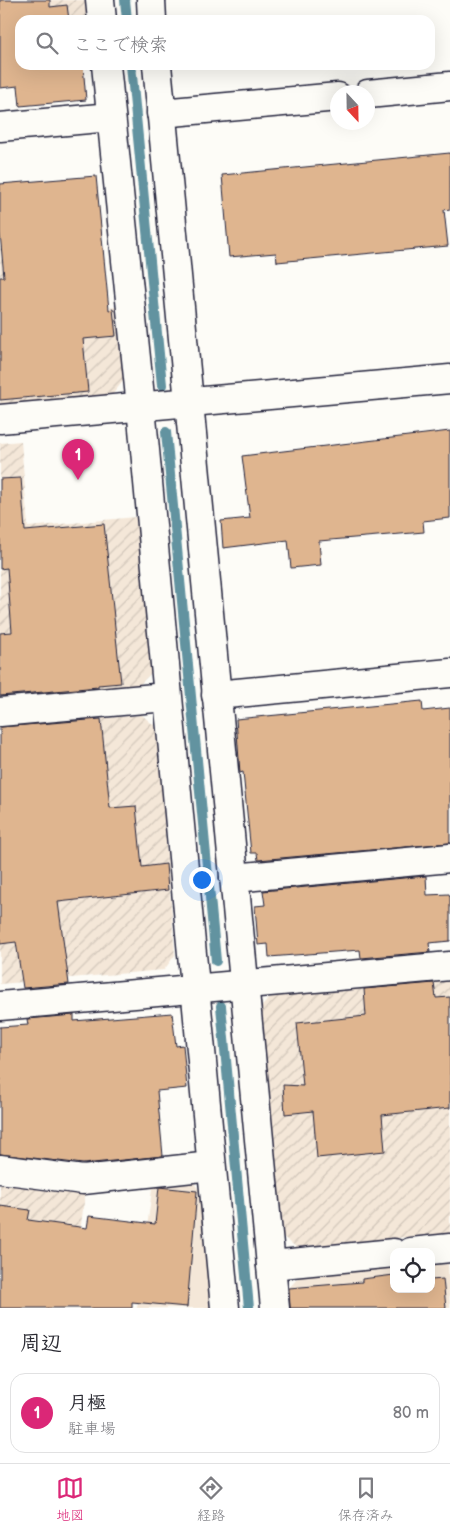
<!DOCTYPE html>
<html lang="ja">
<head>
<meta charset="utf-8">
<style>
  body { margin:0; font-family:"Balsamiq Sans","Klee One",sans-serif; background:#f2f2f3; color:#2b2b33 }
  .controls { position:absolute; right:15px; bottom:15px; display:grid; overflow:hidden; border-radius:10px; box-shadow:0 5px 20px #0002 }
  .controls button { width:45px; height:45px; display:grid; place-items:center; padding:0; border:0; border-bottom:1px solid #e1e1e2; background:#fff; color:#2b2b33; font:25px sans-serif }
  .compass { position:absolute; left:330px; top:85px; width:45px; height:45px; border-radius:50%; background:#fff; box-shadow:0 5px 20px #0002; rotate:158deg }
  .you { position:absolute; left:201px; top:879px; width:18px; height:18px; margin:-12px; border:4px solid #fff; border-radius:50%; background:#1a73e8; box-shadow:0 0 0 8px #1a73e833 }
  .badge { display:grid; place-items:center; width:32px; height:32px; border-radius:50%; background:#db2777; color:#fff; font-size:16px; font-weight:700 }
  .pin { position:absolute; translate:-50% -41px; filter:drop-shadow(0 1px 2px #0008) }
  .pin::after { content:''; position:absolute; top:26px; width:18px; height:15px; background:inherit; clip-path:polygon(0 0,100% 0,50% 100%) }
  .list { margin:0; padding:0; list-style:none }
  h2 { display:flex; justify-content:space-between; align-items:center; height:65px; margin:0; padding:0 20px; font-size:21px }
  h2 small { font-size:16px; font-weight:400; color:#7c7c81 }
  .list li { display:grid; grid-template-columns:32px 1fr auto; gap:15px; align-items:center; box-sizing:border-box; height:80px; margin:0 10px 10px; padding:0 10px; border:1px solid #e1e1e2; border-radius:15px }
  .list b { display:block; font-size:19px; white-space:nowrap }
  .list p { margin:0; font-size:16px; white-space:nowrap; color:#7c7c81 }
  .list em { font-size:16px; font-style:normal; color:#7c7c81 }
  .icon { flex:none; width:28px; height:28px; fill:none; stroke:currentColor; stroke-width:2; stroke-linecap:round; stroke-linejoin:round }
  .map { position:relative; flex:none; width:450px; height:1308px; overflow:hidden }
  .search { position:absolute; background:#fff; box-shadow:0 5px 20px #0002; left:15px; right:15px; top:15px; height:55px; display:flex; align-items:center; gap:12px; box-sizing:border-box; padding:0 18px; border-radius:15px; color:#7c7c81; font-size:19px }
  .sheet { height:155px; background:#fff }
  nav { display:flex; justify-content:space-around; align-items:center; box-sizing:border-box; height:70px; border-top:1px solid #e1e1e2; background:#fff; font-size:14px; color:#7c7c81 }
  nav a { display:grid; justify-items:center; gap:2px }
  nav .on { color:#db2777 }
  .map>svg:first-child { display:block }
</style>
</head>
<body>
<div class="map">
<svg width="450" height="1308" viewBox="0 0 450 1308">
  <defs>
    <pattern id="industrial-furrows" width="10" height="10" patternUnits="userSpaceOnUse" patternTransform="scale(1.25)"><rect width="10" height="10" fill="#f4e7d8"/><path d="M-1 1l2-2M0 10L10 0M9 11l2-2" fill="none" stroke="#d1c6ba"/></pattern>
  </defs>
  <rect width="100%" height="100%" fill="#fdfcf7"/>
  <filter id="ink" filterUnits="userSpaceOnUse"><feTurbulence type="fractalNoise" baseFrequency=".02" numOctaves="2"/><feDisplacementMap in="SourceGraphic" scale="10" xChannelSelector="R" yChannelSelector="G"/><feConvolveMatrix kernelMatrix="1 2 1 2 8 2 1 2 1" color-interpolation-filters="sRGB"/></filter>
  <g filter="url(#ink)">
    <g fill="#f4e7d8">
      <polygon points="189,1177 200,1191 211,1308 137,1308 153,1181"/>
      <polygon points="448,1264 450,1308 289,1308 287,1290 299,1277 394,1268 394,1289 431,1289 431,1265"/>
    </g>
    <g fill="url(#industrial-furrows)">
      <polygon points="0,0 86,0 88,20 20,20"/>
      <polygon points="0,240 8,318 117,307 124,380 112,395 0,405"/>
      <polygon points="21,441 28,527 136,517 152,672 138,686 0,699 0,443"/>
      <polygon points="142,715 157,728 175,955 164,970 0,984 0,727"/>
      <polygon points="450,980 450,1233 296,1247 282,1236 259,1009 273,995"/>
      <polygon points="0,1176 86,1187 70,1308 0,1308"/>
    </g>
    <g fill="none" stroke-linecap="round" stroke-linejoin="round">
      <g stroke="#6293a0" stroke-width="10">
        <polyline points="125,0 127,20"/>
        <polyline points="131,65 162,385"/>
        <polyline points="166,432 216,961"/>
        <polyline points="221,1006 249,1308"/>
      </g>
    </g>
    <g fill="#dfb58f" stroke="#22223b">
      <polygon points="0,0 50,0 50,7 67,5 69,20 20,20 20,65 83,65 86,100 20,106 18,86 0,88"/>
      <polygon points="450,153 450,209 444,210 448,246 277,262 276,253 229,257 222,175"/>
      <polygon points="96,176 109,310 113,309 116,336 83,339 88,392 0,400 0,277 4,277 0,233 0,184"/>
      <polygon points="450,431 450,518 423,521 424,532 319,541 321,565 291,568 288,540 223,548 221,521 250,518 242,456"/>
      <polygon points="21,478 25,531 104,524 121,683 98,685 98,687 0,696 0,633 12,632 7,568 0,569 0,479"/>
      <polygon points="422,701 423,711 450,708 450,843 258,860 257,853 251,853 243,772 240,773 236,719"/>
      <polygon points="101,719 110,808 136,806 142,867 166,864 168,890 58,902 69,984 23,988 16,942 0,944 0,727"/>
      <polygon points="426,876 427,895 449,894 450,897 450,941 429,943 430,952 361,958 360,950 269,957 268,944 258,945 255,906 265,905 263,891"/>
      <polygon points="434,983 436,998 450,997 450,1108 382,1115 385,1151 317,1158 313,1111 285,1114 283,1085 303,1086 297,1023 366,1016 364,989"/>
      <polygon points="172,1013 176,1046 183,1045 187,1088 157,1091 163,1156 83,1164 0,1154 0,1027 28,1025 27,1019 74,1015 74,1021"/>
      <polygon points="159,1187 197,1191 187,1307 132,1302 132,1308 0,1308 0,1206 30,1210 28,1220 87,1228 89,1216 155,1224"/>
      <polygon points="394,1275 394,1289 431,1289 431,1280 443,1279 446,1308 290,1308 289,1288 362,1282 362,1279"/>
    </g>
    <g fill="none" stroke-linecap="round" stroke-linejoin="round">
      <defs>
        <g id="minor">
          <polyline points="100,0 102,20"/>
          <polyline points="151,0 152,20"/>
          <polyline points="106,65 141,407 225,1308"/>
          <polyline points="157,65 275,1308"/>
          <polyline points="368,94 450,86"/>
          <polyline points="161,113 338,97"/>
          <polyline points="0,127 111,117"/>
          <polyline points="0,419 450,379"/>
          <polyline points="216,695 450,673"/>
          <polyline points="0,712 166,697"/>
          <polyline points="234,878 450,858"/>
          <polyline points="0,1006 450,966"/>
          <polyline points="0,1169 83,1180 211,1166"/>
          <polyline points="411,1252 450,1248"/>
          <polyline points="271,1265 394,1253"/>
        </g>
      </defs>
      <use href="#minor" stroke="#22223b" stroke-width="31"/>
      <use href="#minor" stroke="#fdfcf7" stroke-width="28"/>
    </g>
  </g>
</svg>
<div class="controls">
<button><svg class="icon" aria-label="locate" viewBox="0 0 24 24"><circle cx="12" cy="12" r="6"/><path d="M12 2v4M12 18v4M2 12h4M18 12h4"/></svg></button>
</div>
<svg class="compass" viewBox="-18 -18 36 36"><path d="M0-13l5 13h-10z" fill="#e53935"/><path d="M0 13l5-13h-10z" fill="#7c7c81"/></svg>
<div class="you"></div>
<div class="pin badge" style="left:78px;top:480px">1</div>
<div class="search"><svg class="icon" aria-label="search" viewBox="0 0 24 24"><circle cx="10" cy="10" r="6"/><path d="M15 15l6 6"/></svg>ここで検索</div>
</div>
<section class="sheet">
<h2>周辺<small></small></h2>
<ul class="list">
<li><span class="badge">1</span><div><b>月極</b><p>駐車場</p></div><em>80 m</em></li>
</ul>
</section>
<nav>
<a class="on"><svg class="icon" aria-label="map" viewBox="0 0 24 24"><path d="M3 6l6-2 6 2 6-2v14l-6 2-6-2-6 2zM9 4v14M15 6v14"/></svg>地図</a>
<a><svg class="icon" aria-label="directions" viewBox="0 0 24 24"><path d="M12 3l9 9-9 9-9-9zM9 14v-3h6M13 9l2 2-2 2"/></svg>経路</a>
<a><svg class="icon" aria-label="saved" viewBox="0 0 24 24"><path d="M7 4h10v16l-5-4-5 4z"/></svg>保存済み</a>
</nav>
</body>
</html>
